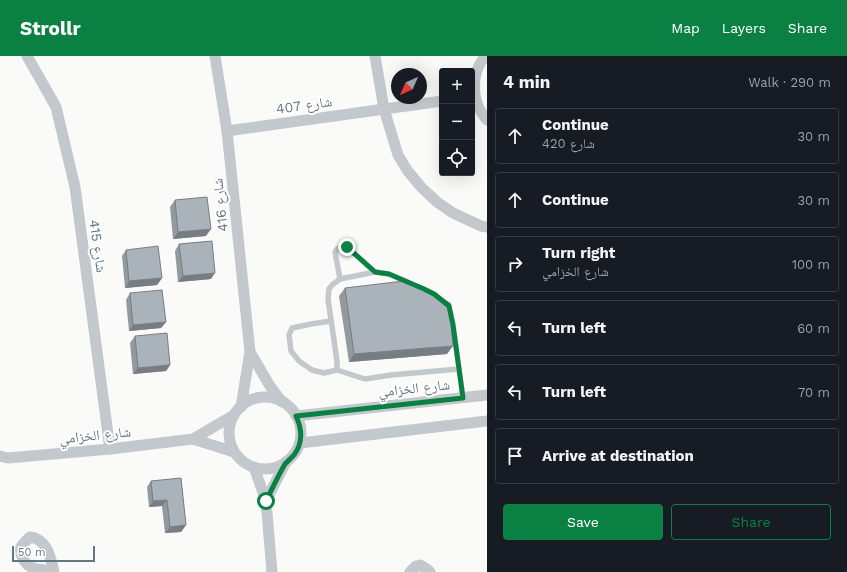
<!DOCTYPE html>
<html lang="en">
<head>
<meta charset="utf-8">
<style>
  body { margin:0; font-family:"Work Sans","Noto Naskh Arabic",sans-serif; background:#20242c; color:#f1f3f6 }
  .controls { position:absolute; right:12px; top:12px; display:grid; overflow:hidden; border-radius:4px; box-shadow:0 4px 16px #0002 }
  .controls button { width:36px; height:36px; display:grid; place-items:center; padding:0; border:0; border-bottom:1px solid #363941; background:#171b24; color:#f1f3f6; font:20px sans-serif }
  .compass { position:absolute; left:391px; top:12px; width:36px; height:36px; border-radius:50%; background:#171b24; box-shadow:0 4px 16px #0002; rotate:225deg }
  .scale { position:absolute; left:12px; bottom:10px; width:83px; box-sizing:border-box; padding-left:4px; border:2px solid #657683; border-top:0; font-size:11px; line-height:14px; white-space:nowrap; color:#657683; -webkit-text-stroke:3px #fff; paint-order:stroke }
  .stop { position:absolute; width:12px; height:12px; margin:-9px; border:3px solid #0b8043; border-radius:50%; background:#fff }
  .stop.end { background:#0b8043; border-color:#fff; box-shadow:0 1px 4px #0008 }
  .list { margin:0; padding:0; list-style:none }
  h2 { display:flex; justify-content:space-between; align-items:center; height:52px; margin:0; padding:0 16px; font-size:17px }
  h2 small { font-size:13px; font-weight:400; color:#9ea1a6 }
  .list li { display:grid; grid-template-columns:26px 1fr auto; gap:12px; align-items:center; box-sizing:border-box; height:56px; margin:0 8px 8px; padding:0 8px; border:1px solid #363941; border-radius:4px }
  .list b { display:block; font-size:15px; white-space:nowrap }
  .list p { margin:0; font-size:13px; white-space:nowrap; color:#9ea1a6 }
  .list em { font-size:13px; font-style:normal; color:#9ea1a6 }
  .actions { display:flex; gap:8px; padding:12px 16px }
  .actions a { flex:1; padding:9px 0; border:1px solid #0b8043; border-radius:4px; text-align:center; font-size:14px; color:#0b8043 }
  .actions .main { background:#0b8043; color:#fff }
  .icon { flex:none; width:22px; height:22px; fill:none; stroke:currentColor; stroke-width:2; stroke-linecap:round; stroke-linejoin:round }
  .map { position:relative; flex:none; width:487px; height:516px; overflow:hidden }
  header { display:flex; align-items:center; gap:24px; box-sizing:border-box; height:56px; padding:0 20px; background:#0b8043; color:#fff }
  header strong { font-size:19px }
  nav { display:flex; gap:22px; margin-inline-start:auto; font-size:14px }
  main { display:flex }
  aside { flex:1; background:#171b24 }
  .map>svg:first-child { display:block }
</style>
</head>
<body>
<header>
<strong>Strollr</strong>
<nav><a>Map</a><a>Layers</a><a>Share</a></nav>
</header>
<main>
<div class="map">
<svg width="487" height="516" viewBox="0 0 487 516">
  <rect width="100%" height="100%" fill="#fafaf8"/>
  <g fill="none" stroke-linecap="round" stroke-linejoin="round">
    <g stroke="#c3c8cc" stroke-width="5.5">
      <path d="M 340,223 L 335,196 C 338,191 341,190 347,191 L 375,216"/>
      <polyline points="331,265 311,268 292,272 289,279 291,295 299,305 312,314 324,317 337,314 365,323 391,319 459,313"/>
      <polyline points="337,314 337,305 328,243 329,233 332,229 340,223 375,216 389,218 434,238 449,250 453,269 463,342"/>
    </g>
    <g stroke="#c3c8cc" stroke-width="11">
      <polyline points="27,0 56,51 75,131 110,393"/>
      <polyline points="215,0 227,75 250,296 241,351"/>
      <polyline points="375,0 384,53 398,99 407,114 421,131 437,146 453,157 481,170 487,171"/>
      <path d="M 485,0 C 470,19 471,46 487,64"/>
      <polyline points="227,75 442,45"/>
      <polyline points="250,296 270,330 282,346"/>
      <circle cx="265" cy="377" r="36"/>
      <polyline points="296,360 487,339"/>
      <polyline points="193,383 234,396"/>
      <polyline points="300,387 487,365"/>
      <polyline points="0,400 8,402 110,393 193,383 234,359"/>
      <polyline points="254,411 266,445 272,516"/>
      <polyline points="266,445 273,431 286,406"/>
      <path d="M 52,516 C 45,513 39,514 33,512 C 25,509 19,498 21,491 C 23,487 27,484 30,481 C 47,483 51,502 54,516"/>
      <polyline points="410,516 416,510 420,509 428,514 430,516"/>
    </g>
  </g>
  <g fill="#929a9f">
    <polygon points="175,144 206,180 173,183 170,151"/>
    <polygon points="179,188 211,223 178,226 175,195"/>
    <polygon points="126,194 162,222 157,229 125,232 122,200"/>
    <polygon points="345,232 447,298 349,306 339,240"/>
    <polygon points="130,237 166,266 161,272 129,275 126,244"/>
    <polygon points="135,280 170,309 166,315 133,318 130,287"/>
    <polygon points="181,422 186,469 181,476 165,477 162,450 149,451 147,431 151,425"/>
  </g>
  <g fill="#777d82">
    <polygon points="211,173 206,180 173,183 178,176"/>
    <polygon points="215,217 211,223 178,226 183,220"/>
    <polygon points="162,222 157,229 125,232 129,225"/>
    <polygon points="166,266 161,272 129,275 133,269"/>
    <polygon points="453,290 447,298 349,306 354,298"/>
    <polygon points="170,309 166,315 133,318 138,312"/>
    <polygon points="167,444 162,450 149,451 153,445"/>
    <polygon points="186,469 181,476 165,477 170,471"/>
  </g>
  <g fill="#aab3b9" stroke="#777d82">
    <polygon points="207,141 211,173 178,176 175,144"/>
    <polygon points="212,185 215,217 183,220 179,188"/>
    <polygon points="158,190 162,222 129,225 126,194"/>
    <polygon points="404,225 450,247 453,290 354,298 345,232"/>
    <polygon points="162,234 166,266 133,269 130,237"/>
    <polygon points="167,277 170,309 138,312 135,280"/>
    <polygon points="181,422 186,469 170,471 167,444 153,445 151,425"/>
  </g>
  <g fill="none" stroke-linecap="round" stroke-linejoin="round">
    <path stroke="#0b8043" stroke-width="5" d="M 266,445 C 272,433 278,420 285,408 C 288,405 291,402 294,399 C 303,387 302,373 296,360 L 463,342 L 453,269 L 449,250 L 434,238 L 424,233 L 389,218 L 375,216 L 347,191"/>
  </g>
  <g text-anchor="middle" dominant-baseline="central" stroke-width="4" stroke-linejoin="round" paint-order="stroke">
    <g font-size="14" fill="#657683" stroke="#fff">
      <text transform="translate(304 49) rotate(-8)">شارع 407</text>
      <text transform="translate(220 149) rotate(-96)">شارع 416</text>
      <text transform="translate(98 190) rotate(82)">شارع 415</text>
      <text transform="translate(414 332) rotate(-6)">شارع الخزامي</text>
      <text transform="translate(95 379) rotate(-6)">شارع الخزامي</text>
    </g>
  </g>
</svg>
<div class="controls">
<button>+</button>
<button>−</button>
<button><svg class="icon" aria-label="locate" viewBox="0 0 24 24"><circle cx="12" cy="12" r="6"/><path d="M12 2v4M12 18v4M2 12h4M18 12h4"/></svg></button>
</div>
<svg class="compass" viewBox="-18 -18 36 36"><path d="M0-13l5 13h-10z" fill="#e53935"/><path d="M0 13l5-13h-10z" fill="#9ea1a6"/></svg>
<div class="scale">50 m</div>
<div class="stop" style="left:266px;top:445px"></div>
<div class="stop end" style="left:347px;top:191px"></div>
</div>
<aside>
<h2>4 min<small>Walk · 290 m</small></h2>
<ul class="list">
<li><svg class="icon" aria-label="ahead" viewBox="0 0 24 24"><path d="M12 20V5M6 11l6-6 6 6"/></svg><div><b>Continue</b><p>شارع 420</p></div><em>30 m</em></li>
<li><svg class="icon" aria-label="ahead" viewBox="0 0 24 24"><path d="M12 20V5M6 11l6-6 6 6"/></svg><div><b>Continue</b></div><em>30 m</em></li>
<li><svg class="icon" aria-label="right" viewBox="0 0 24 24"><path d="M7 20v-9h11M14 6l5 5-5 5"/></svg><div><b>Turn right</b><p>شارع الخزامي</p></div><em>100 m</em></li>
<li><svg class="icon" aria-label="left" viewBox="0 0 24 24"><path d="M17 20v-9H6M10 6l-5 5 5 5"/></svg><div><b>Turn left</b></div><em>60 m</em></li>
<li><svg class="icon" aria-label="left" viewBox="0 0 24 24"><path d="M17 20v-9H6M10 6l-5 5 5 5"/></svg><div><b>Turn left</b></div><em>70 m</em></li>
<li><svg class="icon" aria-label="arrive" viewBox="0 0 24 24"><path d="M6 21V4h12l-3 4 3 4H6"/></svg><div><b>Arrive at destination</b></div></li>
</ul>
<div class="actions"><a class="main">Save</a><a>Share</a></div>
</aside>
</main>
</body>
</html>
